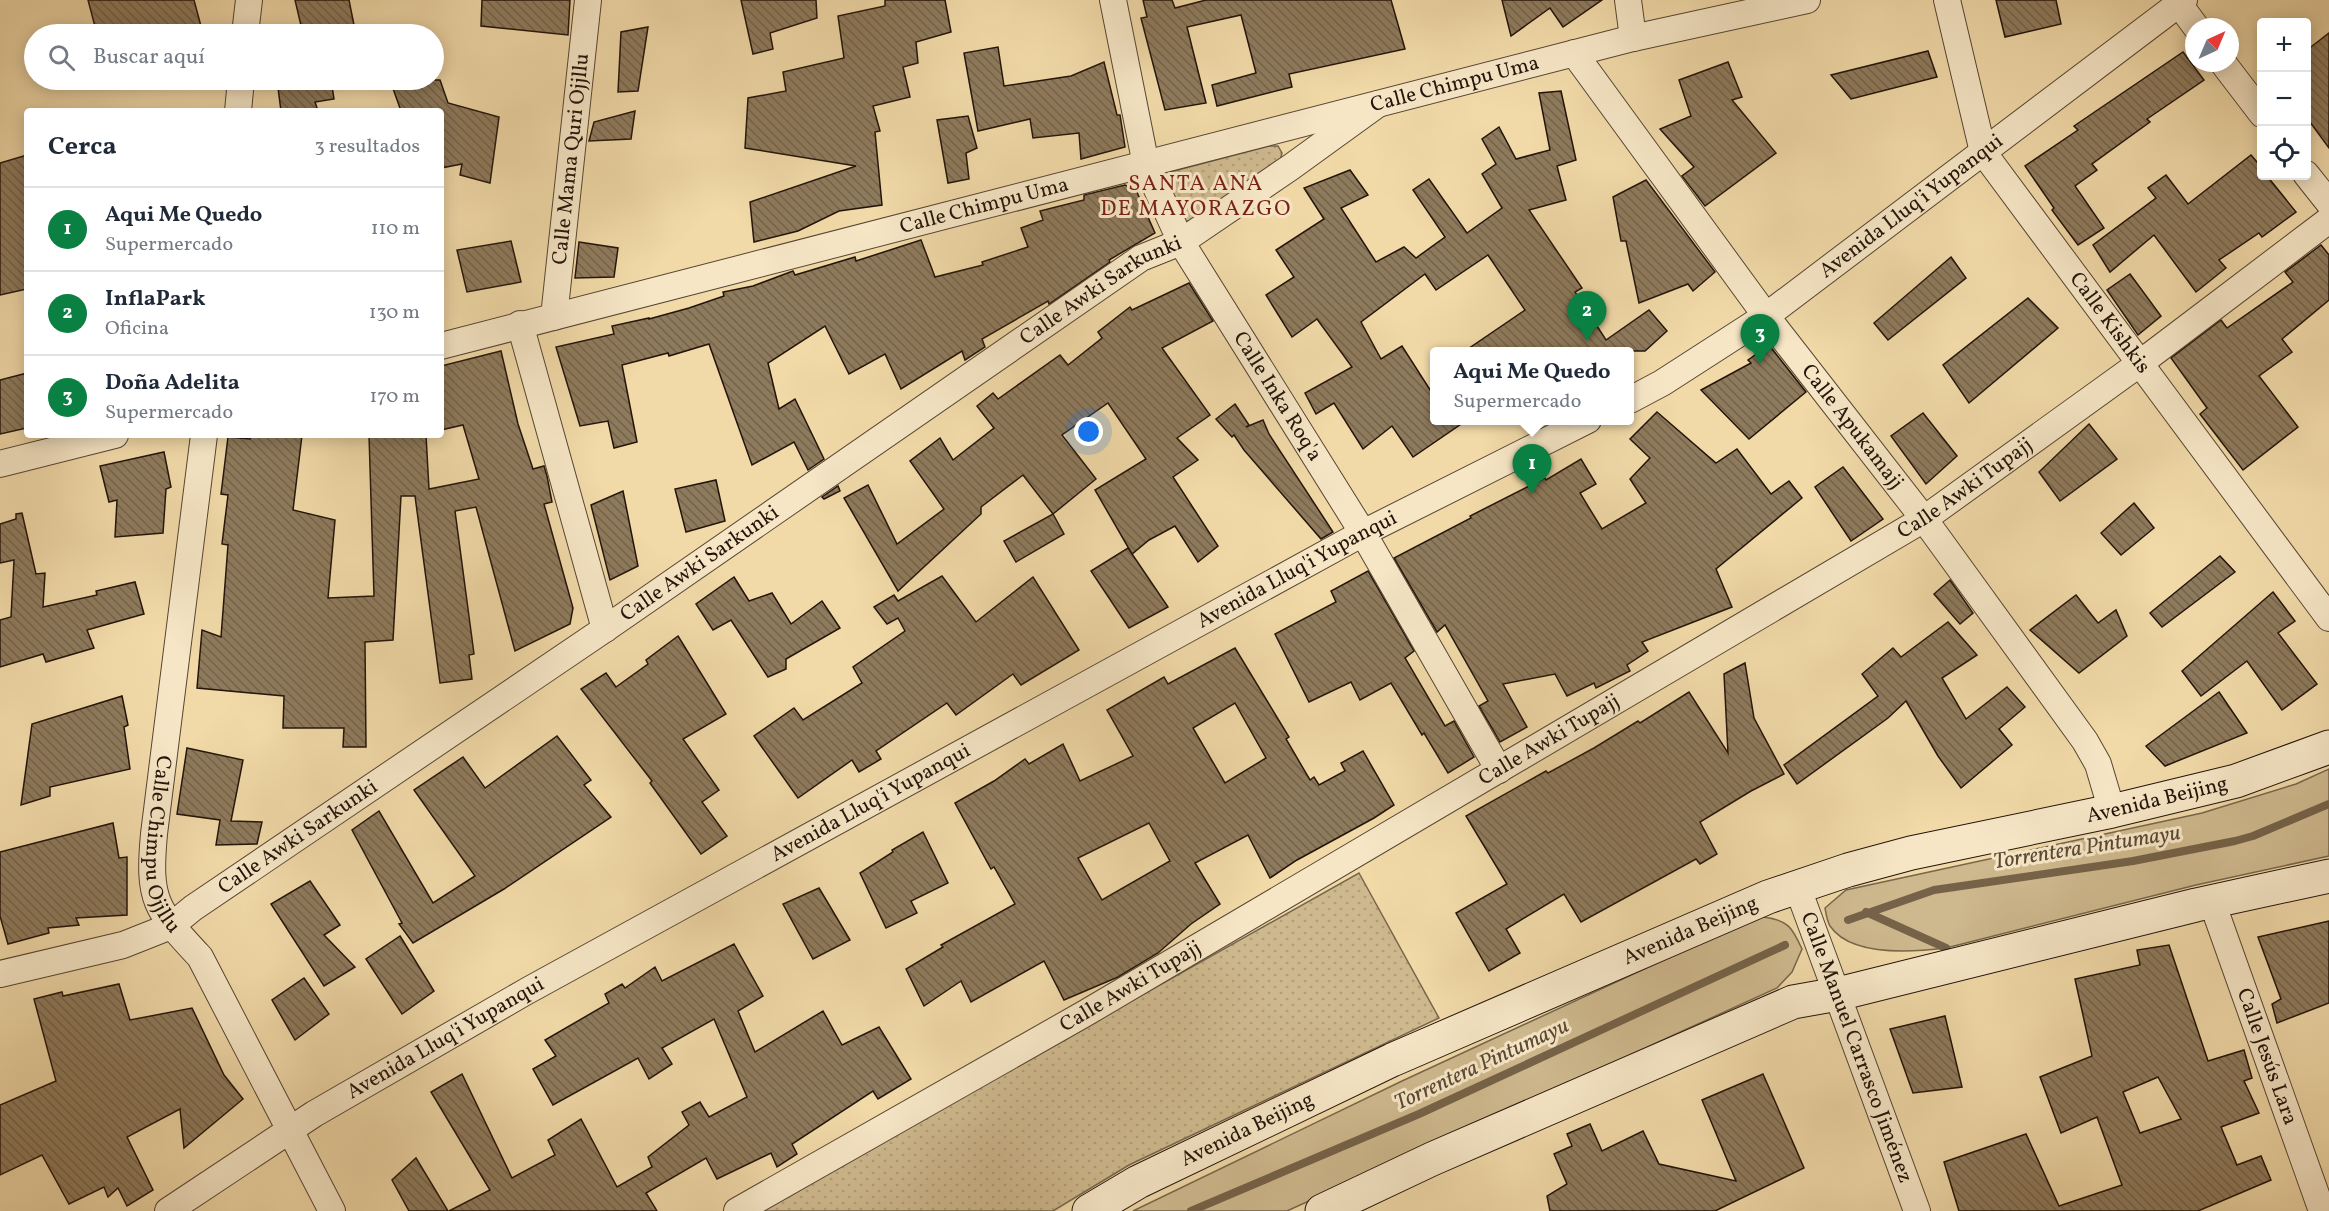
<!DOCTYPE html>
<html lang="es">
<head>
<meta charset="utf-8">
<style>
  body { margin:0; font-family:Vollkorn,serif; background:#f2f2f3; color:#1f2937 }
  .controls { position:absolute; right:18px; top:18px; display:grid; overflow:hidden; border-radius:6px; box-shadow:0 3px 15px #0003 }
  .controls button { width:54px; height:54px; display:grid; place-items:center; padding:0; border:0; border-bottom:2px solid #e0e1e3; background:#fff; color:#1f2937; font:30px sans-serif }
  .compass { position:absolute; left:2185px; top:18px; width:54px; height:54px; border-radius:50%; background:#fff; box-shadow:0 3px 15px #0003; rotate:44deg }
  .you { position:absolute; left:1089px; top:432px; width:21px; height:21px; margin:-15px; border:4px solid #fff; border-radius:50%; background:#1a73e8; box-shadow:0 0 0 9px #1a73e833 }
  .badge { display:grid; place-items:center; width:39px; height:39px; border-radius:50%; background:#0b8043; color:#fff; font-size:20px; font-weight:700 }
  .pin { position:absolute; translate:-50% -50px; filter:drop-shadow(0 2px 3px #0008) }
  .pin::after { content:''; position:absolute; top:32px; width:21px; height:18px; background:inherit; clip-path:polygon(0 0,100% 0,50% 100%) }
  .popup { position:absolute; left:1430px; top:347px; width:204px; height:78px; box-sizing:border-box; display:grid; place-content:center; border-radius:6px; background:#fff; filter:drop-shadow(0 2px 4px #0005); font-size:20px; white-space:nowrap; color:#747a83 }
  .popup b { font-size:22px; color:#1f2937 }
  .popup::after { content:''; position:absolute; left:50%; top:100%; margin-left:-12px; border:12px solid transparent; border-top-color:#fff }
  .list { margin:0; padding:0; list-style:none }
  h2 { display:flex; justify-content:space-between; align-items:center; height:78px; margin:0; padding:0 24px; font-size:26px }
  h2 small { font-size:20px; font-weight:400; color:#747a83 }
  .list li { display:grid; grid-template-columns:39px 1fr auto; gap:18px; align-items:center; box-sizing:border-box; height:84px; padding:0 24px; border-top:2px solid #e0e1e3 }
  .list b { display:block; font-size:22px; white-space:nowrap }
  .list p { margin:0; font-size:20px; white-space:nowrap; color:#747a83 }
  .list em { font-size:20px; font-style:normal; color:#747a83 }
  .icon { flex:none; width:33px; height:33px; fill:none; stroke:currentColor; stroke-width:2; stroke-linecap:round; stroke-linejoin:round }
  .map { position:relative; flex:none; width:2329px; height:1211px; overflow:hidden }
  .search { position:absolute; background:#fff; box-shadow:0 3px 15px #0003; left:24px; top:24px; width:420px; height:66px; display:flex; align-items:center; gap:15px; box-sizing:border-box; padding:0 21px; border-radius:33px; color:#747a83; font-size:22px }
  .panel { position:absolute; background:#fff; box-shadow:0 3px 15px #0003; left:24px; top:108px; width:420px; height:330px; border-radius:6px }
  .map>svg:first-child { display:block }
</style>
</head>
<body>
<div class="map">
<svg width="2329" height="1211" viewBox="0 0 2329 1211">
  <defs>
    <pattern id="park-dots" width="8" height="8" patternUnits="userSpaceOnUse" patternTransform="scale(1.5)"><rect width="8" height="8" fill="#ceb88d"/><path d="M2 2h.1M6 6h.1" fill="none" stroke="#b19d78" stroke-width="1.8" stroke-linecap="round"/></pattern>
    <pattern id="building-back-hatch" width="6" height="6" patternUnits="userSpaceOnUse" patternTransform="scale(1.5)"><rect width="6" height="6" fill="#8e7a5c"/><path d="M-1 5l2 2M0 0l6 6M5-1l2 2" fill="none" stroke="#74634a"/></pattern>
  </defs>
  <rect width="100%" height="100%" fill="#f1d9a8"/>
  <filter id="stains"><feTurbulence type="fractalNoise" baseFrequency=".00333" numOctaves="4"/><feColorMatrix values="0 0 0 0 .2 0 0 0 0 .09 0 0 0 0 .02 0 0 0 .5 -.17"/></filter>
  <radialGradient id="worn" r=".72"><stop offset=".6" stop-color="#630" stop-opacity="0"/><stop offset="1" stop-color="#630" stop-opacity=".3"/></radialGradient>
  <g fill="#ceb88d" stroke="#78664c" stroke-width="1.5">
    <path d="M 2329,769 L 2329,856 L 2196,885 L 1946,948 C 1914,952 1851,957 1830,926 C 1827,921 1826,914 1825,908 L 1846,890 L 2202,813 L 2296,784 Z"/>
    <path d="M 1763,917 C 1788,920 1792,927 1802,949 L 1792,972 L 1777,988 L 1287,1211 L 1133,1211 L 1402,1081 L 1746,922 Z"/>
  </g>
  <g fill="url(#park-dots)" stroke="#78664c" stroke-width="1.5">
    <polygon points="1269,146 1278,146 1282,153 1280,161 1193,221 1184,221 1165,179 1170,172"/>
    <polygon points="1359,873 1439,1018 1129,1165 1053,1211 758,1211"/>
  </g>
  <g fill="none" stroke-linecap="round" stroke-linejoin="round">
    <g stroke="#756248" stroke-width="8">
      <polyline points="1866,912 1946,948"/>
      <polyline points="1848,920 1934,890 2133,861 2235,841 2253,836 2329,804"/>
      <polyline points="1191,1211 1419,1114 1785,945"/>
    </g>
  </g>
  <g fill="url(#building-back-hatch)" stroke="#23140a" stroke-width="1.5" fill-rule="evenodd">
    <polygon points="88,0 194,0 202,30 187,34 97,34"/>
    <polygon points="295,0 349,0 354,25 322,34 303,34"/>
    <polygon points="482,0 570,0 568,35 481,26"/>
    <polygon points="741,0 816,0 817,18 770,33 773,49 753,54"/>
    <polygon points="885,0 945,0 951,32 916,42 918,63 903,67 910,97 873,106 880,131 875,132 882,205 839,211 798,231 754,242 750,202 856,166 745,148 748,98 786,91 783,72 844,58 838,16 885,6"/>
    <polygon points="1143,0 1172,0 1175,8 1206,0 1391,0 1405,49 1289,74 1292,87 1217,106 1212,85 1256,73 1241,15 1187,27 1206,103 1165,110 1141,18 1147,17"/>
    <polygon points="1502,0 1602,0 1563,27 1550,8 1511,36"/>
    <polygon points="1996,0 2056,0 2061,24 2005,37"/>
    <polygon points="648,27 638,91 618,92 621,32"/>
    <polygon points="2329,33 2329,148 2307,118 2307,50"/>
    <polygon points="998,47 1004,86 1071,76 1104,62 1117,115 1120,115 1125,147 1081,159 1079,133 1033,138 1030,119 978,131 964,53"/>
    <polygon points="1928,51 1937,77 1851,99 1831,75"/>
    <polygon points="2183,52 2204,80 2147,119 2150,122 2092,164 2097,170 2075,186 2104,228 2078,245 2052,210 2054,208 2025,166 2078,130 2074,126"/>
    <polygon points="1728,62 1742,97 1732,100 1776,153 1705,206 1682,176 1694,167 1660,129 1691,116 1679,80"/>
    <polygon points="277,80 331,80 334,99 315,102 318,111 281,111"/>
    <polygon points="390,80 440,80 448,103 499,117 490,183 460,175 462,164 441,168 441,111 401,111"/>
    <polygon points="1561,91 1576,160 1557,166 1566,200 1529,210 1582,288 1575,292 1606,340 1649,310 1667,331 1645,351 1465,351 1525,310 1488,255 1436,290 1425,274 1361,322 1381,359 1402,346 1434,396 1434,420 1467,420 1413,457 1392,426 1363,449 1334,403 1316,414 1305,393 1352,367 1317,319 1292,337 1266,295 1294,277 1276,250 1324,219 1304,188 1350,170 1368,195 1341,208 1376,262 1404,247 1416,258 1445,237 1413,190 1429,179 1467,233 1502,208 1482,174 1496,164 1482,139 1499,127 1516,159 1550,150 1539,93"/>
    <polygon points="635,111 631,139 589,141 594,122"/>
    <polygon points="968,116 977,148 966,153 969,179 948,183 937,120"/>
    <polygon points="27,155 27,289 0,295 0,163"/>
    <polygon points="2251,155 2262,168 2262,176 2267,176 2296,212 2262,237 2259,233 2219,260 2226,268 2196,292 2154,235 2110,272 2093,245 2156,198 2148,188 2166,175 2188,204"/>
    <polygon points="1646,180 1715,272 1693,291 1688,284 1639,303 1626,241 1621,241 1613,197"/>
    <polygon points="1125,185 1136,190 1155,233 1109,260 1110,262 1049,304 1048,301 982,339 985,347 965,360 962,351 901,389 885,354 849,374 825,326 768,363 779,409 795,399 824,459 808,470 794,442 752,465 709,344 669,356 668,353 622,365 637,442 614,448 608,421 580,426 556,347 614,334 612,326 649,318 649,319 689,308 724,296 723,292 753,286 793,271 795,275 855,257 856,261 921,240 935,277 983,265 982,262 1028,247 1021,228 1043,220 1040,211 1084,200 1084,195"/>
    <polygon points="511,241 521,282 467,292 457,250"/>
    <polygon points="579,242 618,248 614,277 575,278"/>
    <polygon points="2321,245 2329,255 2329,300 2282,339 2292,352 2259,376 2298,427 2243,470 2200,414 2207,408 2171,358 2221,320 2227,328 2293,282 2285,272"/>
    <polygon points="1951,257 1966,278 1888,340 1874,323"/>
    <polygon points="2130,274 2161,316 2138,335 2107,290"/>
    <polygon points="1189,283 1213,321 1162,348 1210,415 1177,438 1198,460 1173,477 1218,546 1198,562 1175,526 1149,540 1132,554 1095,490 1146,459 1108,403 1062,435 1096,479 1053,514 1023,475 981,507 981,514 898,591 844,498 868,485 897,544 944,509 910,461 940,438 953,460 994,428 977,406 993,393 998,399 1060,355 1068,365 1102,338 1098,332 1130,307 1132,310"/>
    <polygon points="2028,298 2058,328 1969,403 1943,365"/>
    <polygon points="1769,345 1806,392 1749,439 1701,390 1751,363 1748,360"/>
    <polygon points="501,351 518,424 533,469 544,466 547,476 552,502 544,504 573,608 570,624 515,651 476,507 455,511 474,654 469,655 472,679 440,683 415,496 401,496 393,640 365,642 366,747 343,747 344,728 283,728 284,696 197,688 202,630 221,637 228,545 222,544 228,495 221,494 228,437 250,439 251,435 302,435 293,510 335,520 328,598 374,596 369,435 426,435 429,489 479,479 463,425 441,430 441,366"/>
    <polygon points="27,373 27,428 0,434 0,380"/>
    <polygon points="1235,404 1249,425 1246,427 1263,420 1269,434 1333,532 1321,539 1244,450 1234,435 1232,437 1216,419"/>
    <polygon points="1657,412 1716,463 1737,449 1771,494 1789,481 1802,498 1716,569 1732,607 1642,642 1648,651 1627,665 1630,671 1596,688 1594,683 1567,696 1555,674 1503,684 1527,727 1500,742 1479,706 1488,701 1445,625 1437,632 1394,558 1471,518 1470,516 1545,478 1546,480 1581,459 1596,484 1580,493 1602,529 1646,503 1630,479 1650,458 1630,439"/>
    <polygon points="1923,413 1957,456 1926,484 1891,436"/>
    <polygon points="2089,424 2117,459 2060,501 2039,472"/>
    <polygon points="164,452 171,487 166,489 163,533 115,537 117,500 109,502 100,466"/>
    <polygon points="1843,467 1883,519 1851,541 1815,487"/>
    <polygon points="716,480 725,521 686,532 675,489"/>
    <polygon points="838,486 840,491 824,499 822,497"/>
    <polygon points="623,491 638,566 610,580 591,505"/>
    <polygon points="2134,503 2154,528 2121,555 2101,533"/>
    <polygon points="22,513 36,574 45,573 43,607 97,595 96,591 135,582 144,614 87,630 94,648 46,662 43,654 0,667 0,620 11,617 14,560 0,563 0,524 16,519 16,514"/>
    <polygon points="1053,514 1064,534 1016,562 1004,541"/>
    <polygon points="1128,548 1168,607 1129,628 1091,571"/>
    <polygon points="2220,556 2235,572 2162,627 2150,613"/>
    <polygon points="1368,571 1414,651 1405,658 1445,726 1454,721 1474,757 1448,773 1424,733 1422,735 1391,683 1360,700 1351,682 1309,702 1275,634 1336,602 1331,591"/>
    <polygon points="942,576 976,622 1033,577 1079,650 1021,685 1013,674 956,715 947,703 876,751 881,759 859,772 852,760 798,798 754,736 794,708 803,720 862,683 853,667 905,631 898,618 887,624 874,607 894,595 898,601"/>
    <polygon points="734,577 749,601 772,593 791,624 822,601 840,628 786,659 786,669 768,677 731,620 713,630 696,604"/>
    <polygon points="1950,580 1973,613 1960,624 1934,594"/>
    <polygon points="2273,592 2295,621 2278,633 2317,684 2282,710 2247,661 2201,696 2182,671"/>
    <polygon points="2076,595 2098,623 2116,610 2127,636 2079,673 2030,630"/>
    <polygon points="1948,622 1977,655 1942,678 1966,719 2007,687 2025,707 1999,729 2012,745 1961,788 1938,756 1906,701 1888,718 1797,784 1784,765 1878,696 1862,674 1893,648 1901,657"/>
    <polygon points="678,636 726,714 683,739 719,790 702,802 727,836 701,854 650,783 652,781 581,689 606,673 616,687 648,664 646,660"/>
    <path d="M 1235,648 L 1289,737 L 1286,739 L 1310,780 L 1314,777 L 1319,785 L 1345,771 L 1341,763 L 1363,751 L 1394,805 L 1374,818 L 1297,860 L 1270,878 L 1248,835 L 1195,863 L 1220,904 L 1191,924 L 1158,953 L 1118,977 L 1064,1000 L 1044,961 L 971,1002 L 961,981 L 924,1006 L 906,969 L 943,947 L 941,945 L 1015,904 L 994,867 L 991,869 L 955,803 L 994,781 L 1025,759 L 1029,764 L 1063,744 L 1080,781 L 1133,756 L 1107,710 L 1164,677 L 1168,684 ZM 1235,703 L 1266,758 L 1225,783 L 1193,728 ZM 1149,823 L 1170,861 L 1102,900 L 1078,858 Z"/>
    <polygon points="1745,663 1754,718 1784,774 1751,791 1700,822 1717,854 1700,864 1696,859 1581,922 1564,894 1506,929 1520,953 1489,971 1456,913 1507,884 1466,816 1546,771 1548,773 1594,748 1638,721 1640,723 1689,692 1728,753 1724,674"/>
    <polygon points="2219,692 2247,733 2165,766 2146,746"/>
    <polygon points="122,696 128,725 124,727 130,769 50,787 50,796 21,805 32,724"/>
    <polygon points="557,736 591,780 584,785 611,817 504,889 413,943 399,924 402,923 352,830 379,811 433,903 475,876 414,790 463,757 485,788"/>
    <polygon points="187,748 243,760 231,821 262,822 257,844 216,845 220,820 177,814"/>
    <polygon points="113,823 119,858 127,857 127,915 76,918 79,925 48,928 49,933 8,944 0,916 0,852"/>
    <polygon points="923,832 948,883 911,901 917,913 886,928 860,873 893,852 892,850"/>
    <polygon points="310,881 340,925 324,935 355,967 324,986 271,904"/>
    <polygon points="819,888 850,940 813,959 783,904"/>
    <polygon points="2329,921 2329,1003 2277,1023 2272,1004 2281,999 2258,937"/>
    <polygon points="400,936 434,991 402,1014 366,959"/>
    <polygon points="734,944 763,996 738,1011 755,1052 823,1011 842,1045 879,1027 911,1079 878,1099 873,1091 792,1144 797,1154 777,1167 771,1153 717,1179 706,1158 646,1193 657,1211 449,1211 490,1190 431,1092 462,1074 512,1178 555,1155 548,1140 581,1119 617,1187 652,1167 648,1157 689,1125 682,1112 700,1102 709,1117 747,1097 714,1019 662,1048 672,1064 649,1079 638,1058 553,1105 533,1069 556,1056 545,1040 609,1003 605,994 622,984 625,988 655,967 662,981"/>
    <path d="M 2169,945 L 2208,1061 L 2244,1050 L 2252,1078 L 2244,1081 L 2259,1113 L 2221,1127 L 2237,1165 L 2261,1156 L 2271,1180 L 2198,1211 L 1959,1211 L 1944,1162 L 2026,1134 L 2059,1206 L 2122,1185 L 2097,1117 L 2061,1133 L 2040,1077 L 2092,1056 L 2075,979 L 2140,965 L 2137,950 ZM 2158,1077 L 2181,1119 L 2140,1133 L 2123,1092 Z"/>
    <polygon points="304,978 329,1014 295,1040 272,1000"/>
    <polygon points="119,984 130,1020 192,1008 224,1075 243,1099 184,1148 180,1109 127,1137 153,1190 127,1206 118,1188 108,1197 104,1187 69,1204 42,1155 0,1175 0,1105 56,1081 34,999 62,992 63,996"/>
    <polygon points="1945,1016 1962,1087 1913,1093 1890,1029"/>
    <polygon points="1763,1074 1804,1168 1715,1211 1550,1211 1547,1196 1567,1184 1554,1154 1572,1146 1567,1134 1590,1124 1602,1151 1643,1131 1659,1164 1736,1181 1702,1100"/>
    <polygon points="416,1158 448,1211 409,1211 392,1180"/>
  </g>
  <g fill="none" stroke-linecap="round" stroke-linejoin="round">
    <defs>
      <g id="street">
        <path id="s1" d="M 1113,0 L 1146,165 L 1181,242 L 1363,533 L 1499,770"/>
        <polyline points="1628,0 1633,38"/>
        <path id="s2" d="M 1947,0 L 1983,152 L 2329,618"/>
        <polyline points="2179,4 2196,27"/>
        <polyline points="245,34 249,0"/>
        <path id="s3" d="M 1574,53 L 1766,316 L 1924,519 L 2085,741 L 2098,764 L 2112,811"/>
        <polyline points="2223,63 2262,114"/>
        <polyline points="238,111 241,80"/>
        <polyline points="2306,174 2329,203"/>
        <path id="s4" d="M 554,317 L 588,0"/>
        <polyline points="520,324 605,629"/>
        <path id="s5" d="M 441,346 L 1633,38 L 1807,0"/>
        <path id="s6" d="M 1630,400 L 1662,383 L 1766,316 L 2184,0"/>
        <path id="s7" d="M 204,435 L 154,834 C 148,900 155,909 200,957 L 332,1211"/>
        <polyline points="0,464 115,435"/>
        <path id="s8" d="M 1797,886 L 1917,1211"/>
        <path id="s9" d="M 2212,902 L 2322,1211"/>
        <path id="s10" d="M 0,974 L 123,945 L 171,926 L 193,908 L 605,629 L 1141,258 L 1181,242 L 1291,167 L 1378,104"/>
        <path id="s11" d="M 168,1211 L 314,1114 L 527,991 L 1363,533 L 1588,420"/>
        <path id="s12" d="M 737,1211 L 1084,1014 L 1924,519 L 2139,364 L 2329,220"/>
      </g>
      <g id="secondary">
        <path id="s13" d="M 1089,1211 L 1138,1182 L 1392,1060 L 1768,897 L 1848,870 L 1911,853 L 2112,811 L 2236,781 L 2329,747"/>
        <polyline points="1322,1211 1432,1159 1793,1002 1838,994 2196,905 2329,876"/>
      </g>
    </defs>
    <use href="#street" stroke="#564532" stroke-width="28"/>
    <use href="#secondary" stroke="#23140a" stroke-width="35"/>
    <use href="#street" stroke="#f6e6c6" stroke-width="26"/>
    <use href="#secondary" stroke="#f6e6c6" stroke-width="33"/>
  </g>
  <g text-anchor="middle" dominant-baseline="central" stroke-width="6" stroke-linejoin="round" paint-order="stroke">
    <g font-size="21" fill="#23140a" stroke="#f6e6c6">
      <text stroke="none"><textPath href="#s5" startOffset="1047">Calle Chimpu Uma</textPath></text>
      <text stroke="none"><textPath href="#s4" startOffset="159">Calle Mama Quri Ojjllu</textPath></text>
      <text stroke="none"><textPath href="#s5" startOffset="561">Calle Chimpu Uma</textPath></text>
      <text stroke="none"><textPath href="#s6" startOffset="342">Avenida Lluq'i Yupanqui</textPath></text>
      <text stroke="none"><textPath href="#s10" startOffset="1305">Calle Awki Sarkunki</textPath></text>
      <text stroke="none"><textPath href="#s2" startOffset="369">Calle Kishkis</textPath></text>
      <text stroke="none"><textPath href="#s1" startOffset="435">Calle Inka Roq'a</textPath></text>
      <text stroke="none"><textPath href="#s3" startOffset="466">Calle Apukamajj</textPath></text>
      <text stroke="none"><textPath href="#s12" startOffset="1425">Calle Awki Tupajj</textPath></text>
      <text stroke="none"><textPath href="#s10" startOffset="819">Calle Awki Sarkunki</textPath></text>
      <text stroke="none"><textPath href="#s11" startOffset="1299">Avenida Lluq'i Yupanqui</textPath></text>
      <text stroke="none"><textPath href="#s12" startOffset="939">Calle Awki Tupajj</textPath></text>
      <text stroke="none"><textPath href="#s13" startOffset="1150">Avenida Beijing</textPath></text>
      <text stroke="none"><textPath href="#s11" startOffset="813">Avenida Lluq'i Yupanqui</textPath></text>
      <text stroke="none"><textPath href="#s10" startOffset="333">Calle Awki Sarkunki</textPath></text>
      <text stroke="none"><textPath href="#s7" startOffset="414">Calle Chimpu Ojjllu</textPath></text>
      <text stroke="none"><textPath href="#s13" startOffset="664">Avenida Beijing</textPath></text>
      <text stroke="none"><textPath href="#s12" startOffset="453">Calle Awki Tupajj</textPath></text>
      <text stroke="none"><textPath href="#s11" startOffset="327">Avenida Lluq'i Yupanqui</textPath></text>
      <text stroke="none"><textPath href="#s8" startOffset="172">Calle Manuel Carrasco Jiménez</textPath></text>
      <text stroke="none"><textPath href="#s9" startOffset="164">Calle Jesús Lara</textPath></text>
      <text stroke="none"><textPath href="#s13" startOffset="178">Avenida Beijing</textPath></text>
    </g>
    <g font-size="22" letter-spacing="1.5" fill="#7a1f14" stroke="#f6e6c6">
      <text x="1196" y="184">SANTA ANA<tspan x="1196" dy="25">DE MAYORAZGO</tspan></text>
    </g>
    <g font-size="22" font-style="italic" fill="#594834" stroke="#f6e6c6">
      <text transform="translate(2087 848) rotate(-9)">Torrentera Pintumayu</text>
      <text transform="translate(1482 1065) rotate(-25)">Torrentera Pintumayu</text>
    </g>
  </g>
  <rect width="100%" height="100%" filter="url(#stains)"/>
  <rect width="100%" height="100%" fill="url(#worn)"/>
</svg>
<div class="controls">
<button>+</button>
<button>−</button>
<button><svg class="icon" aria-label="locate" viewBox="0 0 24 24"><circle cx="12" cy="12" r="6"/><path d="M12 2v4M12 18v4M2 12h4M18 12h4"/></svg></button>
</div>
<svg class="compass" viewBox="-18 -18 36 36"><path d="M0-13l5 13h-10z" fill="#e53935"/><path d="M0 13l5-13h-10z" fill="#747a83"/></svg>
<div class="you"></div>
<div class="pin badge" style="left:1532px;top:494px">1</div>
<div class="popup"><b>Aqui Me Quedo</b>Supermercado</div>
<div class="pin badge" style="left:1587px;top:341px">2</div>
<div class="pin badge" style="left:1760px;top:364px">3</div>
<div class="search"><svg class="icon" aria-label="search" viewBox="0 0 24 24"><circle cx="10" cy="10" r="6"/><path d="M15 15l6 6"/></svg>Buscar aquí</div>
<section class="panel">
<h2>Cerca<small>3 resultados</small></h2>
<ul class="list">
<li><span class="badge">1</span><div><b>Aqui Me Quedo</b><p>Supermercado</p></div><em>110 m</em></li>
<li><span class="badge">2</span><div><b>InflaPark</b><p>Oficina</p></div><em>130 m</em></li>
<li><span class="badge">3</span><div><b>Doña Adelita</b><p>Supermercado</p></div><em>170 m</em></li>
</ul>
</section>
</div>
</body>
</html>
